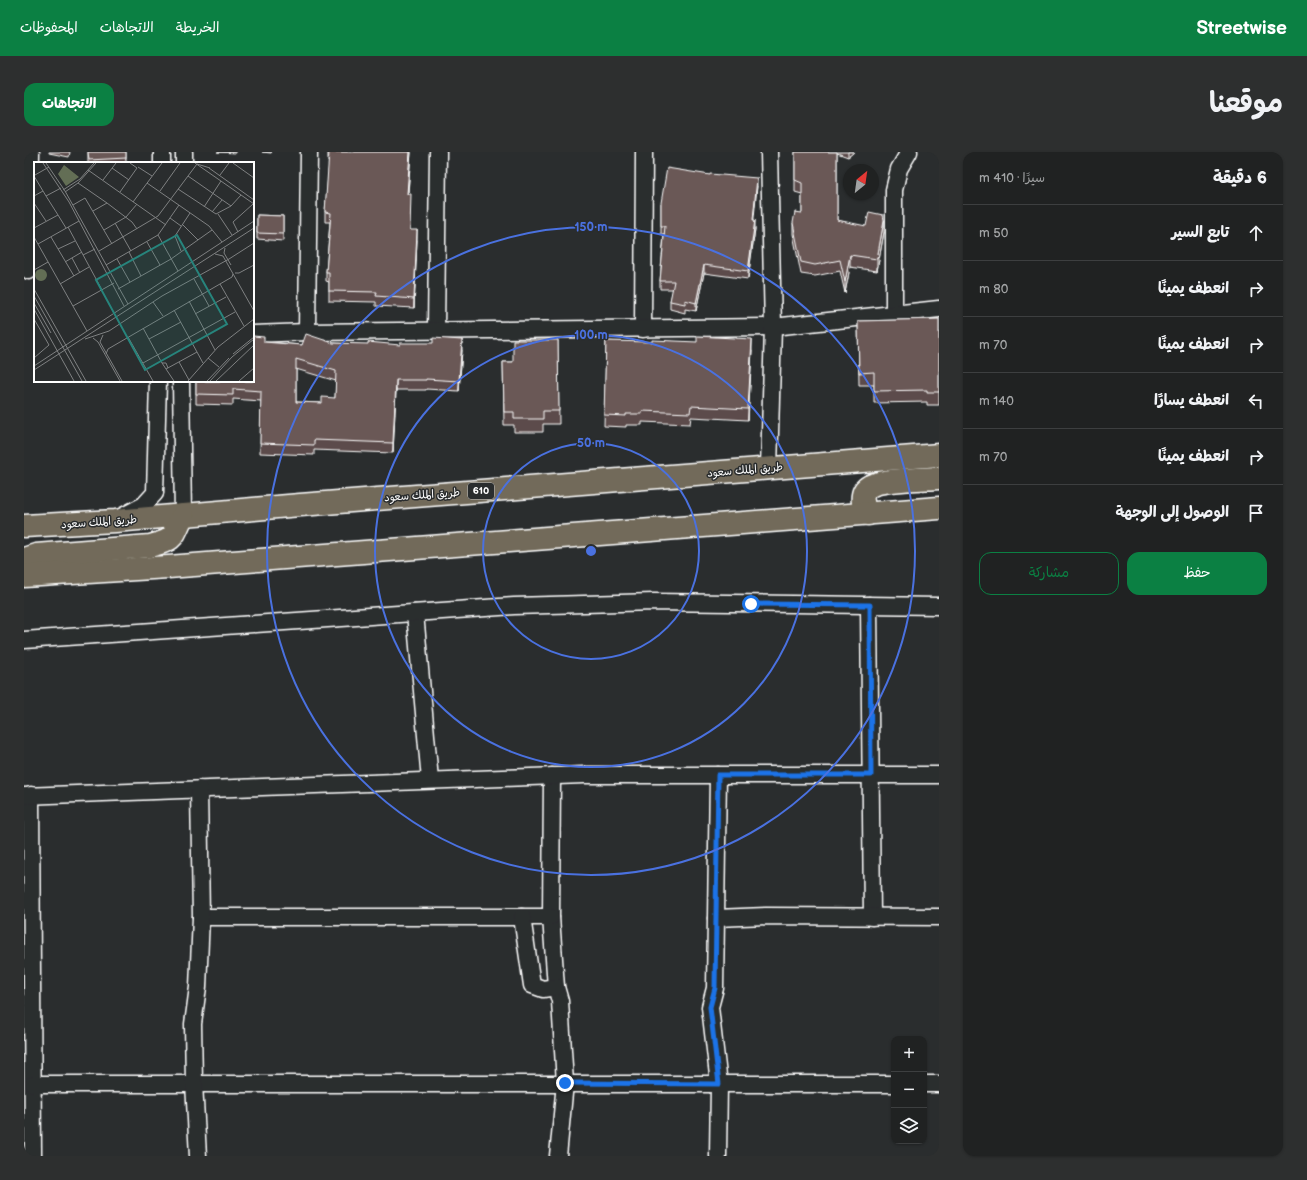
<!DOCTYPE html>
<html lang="ar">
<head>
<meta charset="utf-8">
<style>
  body { margin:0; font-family:"Balsamiq Sans","Playpen Sans Arabic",sans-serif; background:#2d2f2f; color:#f1f3f6; direction:rtl }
  .controls { position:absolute; right:12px; bottom:12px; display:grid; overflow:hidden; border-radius:8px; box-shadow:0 1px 3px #0004 }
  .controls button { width:36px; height:36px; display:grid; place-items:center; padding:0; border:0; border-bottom:1px solid #3d3f40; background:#202222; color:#f1f3f6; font:20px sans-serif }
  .compass { position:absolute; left:819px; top:12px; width:36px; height:36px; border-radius:50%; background:#202222; box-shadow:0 1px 3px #0004; rotate:29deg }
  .stop { position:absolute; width:12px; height:12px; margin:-9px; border:3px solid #1a73e8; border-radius:50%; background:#fff }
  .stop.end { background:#1a73e8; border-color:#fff; box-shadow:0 1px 4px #0008 }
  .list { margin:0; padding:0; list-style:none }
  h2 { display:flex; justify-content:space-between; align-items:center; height:52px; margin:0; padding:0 16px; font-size:17px }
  h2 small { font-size:13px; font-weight:400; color:#a2a4a5 }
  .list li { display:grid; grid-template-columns:26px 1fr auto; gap:12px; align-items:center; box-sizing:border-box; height:56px; padding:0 16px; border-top:1px solid #3d3f40 }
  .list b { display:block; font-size:15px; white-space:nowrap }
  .list em { font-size:13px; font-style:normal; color:#a2a4a5 }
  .actions { display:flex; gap:8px; padding:12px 16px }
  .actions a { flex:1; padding:9px 0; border:1px solid #0b8043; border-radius:12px; text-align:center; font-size:14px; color:#0b8043 }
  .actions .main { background:#0b8043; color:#fff }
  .icon { flex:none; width:22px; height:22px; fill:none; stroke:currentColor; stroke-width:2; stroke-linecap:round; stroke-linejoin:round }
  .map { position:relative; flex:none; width:915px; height:1004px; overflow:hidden; direction:ltr; border-radius:12px }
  header { display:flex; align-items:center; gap:24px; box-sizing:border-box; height:56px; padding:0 20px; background:#0b8043; color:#fff }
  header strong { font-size:19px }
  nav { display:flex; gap:22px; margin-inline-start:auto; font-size:14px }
  .intro { display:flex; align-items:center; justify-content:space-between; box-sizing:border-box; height:96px; padding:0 24px }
  h1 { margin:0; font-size:28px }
  .button { padding:10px 18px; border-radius:12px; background:#0b8043; color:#fff; font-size:14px; font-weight:700 }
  main { display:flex; gap:24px; padding:0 24px }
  aside { flex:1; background:#202222; border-radius:12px; box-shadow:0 1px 3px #0004 }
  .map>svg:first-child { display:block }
</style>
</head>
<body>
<header>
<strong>Streetwise</strong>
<nav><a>الخريطة</a><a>الاتجاهات</a><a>المحفوظات</a></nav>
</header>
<div class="intro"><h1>موقعنا</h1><a class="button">الاتجاهات</a></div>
<main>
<aside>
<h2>6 دقيقة<small>سيرًا · 410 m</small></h2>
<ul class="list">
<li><svg class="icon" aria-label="ahead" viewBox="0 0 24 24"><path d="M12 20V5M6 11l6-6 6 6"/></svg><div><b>تابع السير</b></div><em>50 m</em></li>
<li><svg class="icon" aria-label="right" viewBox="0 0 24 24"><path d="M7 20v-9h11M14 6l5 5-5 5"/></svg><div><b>انعطف يمينًا</b></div><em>80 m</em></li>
<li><svg class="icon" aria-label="right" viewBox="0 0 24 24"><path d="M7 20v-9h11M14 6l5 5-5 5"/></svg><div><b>انعطف يمينًا</b></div><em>70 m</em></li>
<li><svg class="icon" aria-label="left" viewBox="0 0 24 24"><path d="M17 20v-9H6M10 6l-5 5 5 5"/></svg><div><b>انعطف يسارًا</b></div><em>140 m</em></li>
<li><svg class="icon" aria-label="right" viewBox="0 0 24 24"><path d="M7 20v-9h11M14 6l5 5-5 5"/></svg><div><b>انعطف يمينًا</b></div><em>70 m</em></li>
<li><svg class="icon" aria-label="arrive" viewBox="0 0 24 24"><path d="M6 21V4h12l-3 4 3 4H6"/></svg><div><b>الوصول إلى الوجهة</b></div></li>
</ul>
<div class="actions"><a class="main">حفظ</a><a>مشاركة</a></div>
</aside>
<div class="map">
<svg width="915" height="1004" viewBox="0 0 915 1004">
  <rect width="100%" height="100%" fill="#2a2d2e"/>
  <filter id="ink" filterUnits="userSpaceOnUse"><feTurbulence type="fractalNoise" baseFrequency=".025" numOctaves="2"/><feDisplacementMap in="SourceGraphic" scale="8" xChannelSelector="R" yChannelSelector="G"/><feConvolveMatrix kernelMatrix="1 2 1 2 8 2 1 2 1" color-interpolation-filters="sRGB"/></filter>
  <g filter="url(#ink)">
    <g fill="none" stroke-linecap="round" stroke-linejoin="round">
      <defs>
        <g id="street">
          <polyline points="138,0 138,11"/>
          <polyline points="160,11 160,0"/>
          <polyline points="5,119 7,0"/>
          <polyline points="870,162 870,38 875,17 885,0"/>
          <polyline points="619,177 620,0"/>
          <polyline points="412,179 414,0"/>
          <polyline points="283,180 285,0"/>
          <polyline points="229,182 283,180 749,175 915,157"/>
          <polyline points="157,229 159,363"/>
          <polyline points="745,316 749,175 745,0"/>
          <polyline points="95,366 120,353 131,341 134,229"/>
          <polyline points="845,453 848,765"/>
          <polyline points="391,461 406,628"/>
          <polyline points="0,488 490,454 630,450 915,454"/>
          <polyline points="694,623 691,836 686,855 695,932 694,1004"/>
          <polyline points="528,624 527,765 532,835 536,849 541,931 534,1004"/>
          <polyline points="7,643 9,1004"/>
          <polyline points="0,644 560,623 915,623"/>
          <polyline points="177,765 527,765"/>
          <polyline points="498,765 508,833 519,837 532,835"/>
          <polyline points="692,766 742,764 915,765"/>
          <polyline points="9,932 870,932"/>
          <polyline points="900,932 915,932"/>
          <polyline points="174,1004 170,931 169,872 174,835 177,765 175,637"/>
        </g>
        <g id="primary">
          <path d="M 844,362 C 838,354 835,340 846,334 C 859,327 899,327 915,326"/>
          <polyline points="0,374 91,369 276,353 915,303"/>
          <path d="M 0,407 L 12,403 L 126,394 C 152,387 148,386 159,363"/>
          <polyline points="0,424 144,415 915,356"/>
        </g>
      </defs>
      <use href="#street" stroke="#fff" stroke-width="19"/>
      <use href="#primary" stroke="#fff" stroke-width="25"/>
      <use href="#street" stroke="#2a2d2e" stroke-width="16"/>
      <use href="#primary" stroke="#726b5a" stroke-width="22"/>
    </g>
    <g fill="#5c4c4b" stroke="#fff" fill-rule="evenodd">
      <polygon points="25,0 46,0 45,5 25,1"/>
      <rect x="64" y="0" width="38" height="11"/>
      <polygon points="193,0 212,0 212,1"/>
      <polygon points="238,0 248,0 247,1"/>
      <polygon points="304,0 387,0 384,42 386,78 393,88 390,156 352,154 352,150 305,149 305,130 302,129 302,120 306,70 301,70 301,60 305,10 304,10"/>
      <polygon points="771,0 830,0 824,5 813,1 813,68 860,80 853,119 826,115 821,141 816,119 791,124 777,122 769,82 769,71 778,61 778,42 771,40"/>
      <polygon points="733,34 729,68 731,77 724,127 680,121 672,159 661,157 661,161 646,157 646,149 649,137 636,137 636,129 640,82 637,82 637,51"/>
      <polygon points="233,63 259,64 259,89 233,87"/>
      <polygon points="915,167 915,253 903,253 903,250 850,251 850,233 835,233 834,169"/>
      <polygon points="534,188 535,272 519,272 519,280 490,280 490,273 480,273 479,210 489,210"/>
      <polygon points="582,189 728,198 724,268 667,265 666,272 618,270 618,273 602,273 602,275 580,274"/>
      <path d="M 240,190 L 278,193 L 309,191 L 438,198 L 435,239 L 402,237 L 402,238 L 372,238 L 369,301 L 290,298 L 290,303 L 236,301 L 237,249 L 209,247 L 209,253 L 172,252 L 172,229 ZM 272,217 L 312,229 L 311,246 L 298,251 L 272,250 Z"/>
    </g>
    <g fill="#4b3e3d" stroke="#fff">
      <polygon points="386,0 387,0 383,52 383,42"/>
      <polygon points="824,0 830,0 824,5"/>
      <polygon points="733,26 733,34 729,76 729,68"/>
      <polygon points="731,68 731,77 724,127 724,119"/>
      <polygon points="860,68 860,80 853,119 853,107"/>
      <polygon points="393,78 393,88 390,156 390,147"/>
      <polygon points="826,103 826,115 821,141 821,130"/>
      <polygon points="680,113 680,121 672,159 672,151"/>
      <polygon points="728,187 728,198 724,268 724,257"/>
      <polygon points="438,188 438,198 435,239 435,229"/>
      <polygon points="372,228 372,238 369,301 369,291"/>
    </g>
    <g fill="#6b5857" stroke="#fff" fill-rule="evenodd">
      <polygon points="64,0 102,0 102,6 65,8"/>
      <polygon points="304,0 386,0 383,42 387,42 386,78 393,78 390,147 352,144 353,140 305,139 305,120 302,120 307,61 301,60 305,0"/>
      <polygon points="771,0 813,0 813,68 842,74 845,60 859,63 860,68 853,107 826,103 821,130 816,108 791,113 777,110 769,71 771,60 778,61 778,31 771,28"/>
      <polygon points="643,16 686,23 686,22 733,26 729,68 731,68 724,119 680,113 672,151 661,148 661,152 646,149 650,129 636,129 641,74 637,74 637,51"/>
      <polygon points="233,63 259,64 259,82 233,81"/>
      <polygon points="915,167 915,240 903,240 903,238 850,239 850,220 835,221 834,169"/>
      <path d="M 282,182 L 309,191 L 344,192 L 344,190 L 376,193 L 376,191 L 409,191 L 409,186 L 438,188 L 435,229 L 402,227 L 402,228 L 372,228 L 369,291 L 290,288 L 290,293 L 236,291 L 237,239 L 209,237 L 209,243 L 172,242 L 172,229 L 229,229 L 229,184 L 240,185 L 240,190 L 278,193 ZM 272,207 L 312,219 L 311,246 L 298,245 L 298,251 L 272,250 Z"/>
      <polygon points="673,184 728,187 724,257 667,254 666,261 618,259 618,262 602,262 602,264 580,263 582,189 628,190 628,188 673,190"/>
      <polygon points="489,188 534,188 535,259 519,259 519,267 490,267 490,260 480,260 479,210 489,210"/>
    </g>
  </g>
  <g fill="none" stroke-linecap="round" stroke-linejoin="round" filter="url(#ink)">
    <polyline stroke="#1a73e8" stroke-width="5" points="541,931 695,932 686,855 691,836 694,623 847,623 846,453 727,452"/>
  </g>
  <g fill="none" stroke="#4a71e0" stroke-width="2">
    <circle cx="567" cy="399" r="108"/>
    <circle cx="567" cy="399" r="216"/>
    <circle cx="567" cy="399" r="324"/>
  </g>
  <g text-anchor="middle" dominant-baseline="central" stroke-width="3" stroke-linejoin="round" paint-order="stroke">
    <rect fill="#2a2d2e" stroke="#bfc0c0" stroke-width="1" x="444" y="331" width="26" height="16" rx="3"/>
    <g font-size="10" font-weight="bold" fill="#fff">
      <text x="457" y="339">610</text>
    </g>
    <g font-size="11" fill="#fff" stroke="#2a2d2e">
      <text transform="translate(721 318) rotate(-5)">طريق الملك سعود</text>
      <text transform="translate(398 343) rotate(-4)">طريق الملك سعود</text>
      <text transform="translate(75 370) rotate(-4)">طريق الملك سعود</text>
    </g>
  </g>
  <g transform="translate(10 10)">
    <rect width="220" height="220" fill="#2a2d2e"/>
    <path d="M 30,3 L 45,15 L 32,24 L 24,12 ZM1 113a6 6 0 1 1 12 0a6 6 0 1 1-12 0Z" fill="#636e55"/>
    <path fill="none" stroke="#7f8182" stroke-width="1" d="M 9,1 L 35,40 L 90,144M 12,1 L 31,29 L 94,142M 161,1 L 220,42M 199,1 L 220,16M 104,5 L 118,14M 78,6 L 95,18M 175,6 L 220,38M 54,8 L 132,63M 1,13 L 15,5M 186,13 L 195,1M 0,14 L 9,29 L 0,34M 154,14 L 197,44M 69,18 L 82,1M 44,21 L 73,41M 113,21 L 175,64 L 188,80M 144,27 L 182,52 L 197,44 L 207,33M 29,28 L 46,17 L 60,1M 9,29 L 12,34 L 27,26M 126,29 L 146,1M 31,30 L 44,21 L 62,1M 86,30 L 103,6 L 96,1M 12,34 L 24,53M 99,40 L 128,1M 0,41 L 12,59M 39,43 L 51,36 L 78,82M 170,45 L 187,19M 59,49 L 73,41 L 98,60 L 103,67M 178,50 L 188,38M 184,52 L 198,73M 136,56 L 147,64M 81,61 L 97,89M 148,62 L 164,78M 34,65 L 68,128M 0,66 L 24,53 L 32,66M 70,68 L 92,55 L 103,42M 204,70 L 199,60 L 219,42M 124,73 L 144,109M 0,75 L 53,169M 17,75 L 40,114M 113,80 L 126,103M 4,82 L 45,59M 191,86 L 190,91 L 197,103M 24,87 L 41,79M 65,89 L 124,54 L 163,2 L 176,6M 147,89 L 141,74 L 156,51M 95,90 L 107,114M 181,92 L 189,94 L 220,149M 49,93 L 61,87M 38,96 L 46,111M 83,97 L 96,120M 195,97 L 220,81M 31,100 L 48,90M 72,103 L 124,73 L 145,43M 0,108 L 14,100M 201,111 L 205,111 L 220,103M 160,117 L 175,144M 26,122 L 55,105M 186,122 L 210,164M 0,127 L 52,219M 84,127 L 137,97 L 178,68M 0,134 L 48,219M 155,139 L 181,188M 119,140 L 129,154M 0,141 L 17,171M 39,144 L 80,121M 0,147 L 40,219M 140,148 L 169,201M 161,152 L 192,135M 0,157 L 15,183 L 0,196M 109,166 L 128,201M 69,173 L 66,180 L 88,219M 94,175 L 119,219M 59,176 L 64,180 L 86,219M 51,177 L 75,169 L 128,134 L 195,97M 115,177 L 147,160M 72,192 L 74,187 L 198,115 L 199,112M 199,192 L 220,175M 174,196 L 185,205M 145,200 L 155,218M 109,201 L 201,150M 0,204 L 220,59M 134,206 L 132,201 L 128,201 L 140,219M 132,207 L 163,190M 0,208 L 220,66M 154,219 L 184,185 L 220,157M 173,219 L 195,196M 176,219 L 198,195 L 220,177M 182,219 L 220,183M 205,219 L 220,206"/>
    <path fill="#27847c" fill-opacity="0.15" stroke="#27847c" stroke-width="2" d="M 143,73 L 193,162 L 111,208 L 62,118 Z"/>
    <rect width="220" height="220" fill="none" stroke="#fff" stroke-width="2"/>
  </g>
  <circle cx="567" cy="399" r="6" fill="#4a71e0" stroke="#2a2d2e" stroke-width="2"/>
  <g font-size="12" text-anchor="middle" font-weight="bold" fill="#4a71e0" stroke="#2a2d2e" stroke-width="3" stroke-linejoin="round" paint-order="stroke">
    <text x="567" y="79">150 m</text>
    <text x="567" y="187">100 m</text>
    <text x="567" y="295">50 m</text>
  </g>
</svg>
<div class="controls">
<button>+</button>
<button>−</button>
<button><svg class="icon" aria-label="layers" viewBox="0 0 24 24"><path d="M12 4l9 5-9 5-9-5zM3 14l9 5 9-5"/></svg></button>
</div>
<svg class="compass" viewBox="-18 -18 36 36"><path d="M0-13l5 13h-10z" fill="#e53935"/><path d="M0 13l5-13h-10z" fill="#a2a4a5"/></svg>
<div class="stop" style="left:727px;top:452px"></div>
<div class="stop end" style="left:541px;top:931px"></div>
</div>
</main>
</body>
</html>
